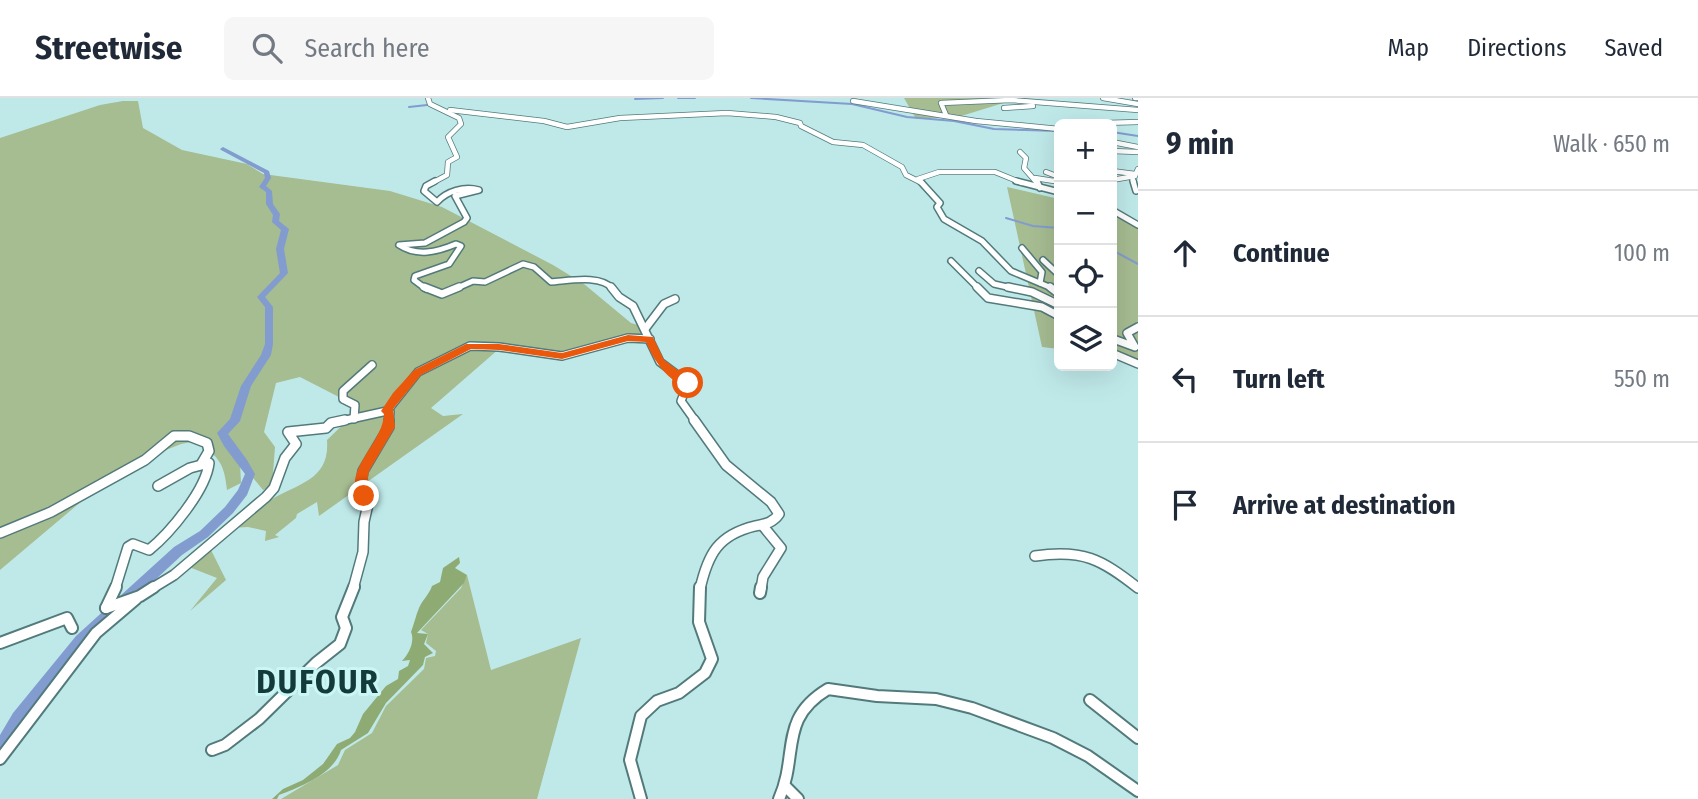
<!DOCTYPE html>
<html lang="en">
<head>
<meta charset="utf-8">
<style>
  body { margin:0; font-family:"Fira Sans Condensed",sans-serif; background:#f6f6f7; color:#1f2937 }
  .controls { position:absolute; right:21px; top:21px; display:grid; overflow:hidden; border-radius:10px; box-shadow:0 7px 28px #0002 }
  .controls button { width:63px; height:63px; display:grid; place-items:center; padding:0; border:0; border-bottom:2px solid #e0e1e3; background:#fff; color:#1f2937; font:35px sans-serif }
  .stop { position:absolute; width:21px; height:21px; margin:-16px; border:5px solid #ea580c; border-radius:50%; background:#fff }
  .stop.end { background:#ea580c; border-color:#fff; box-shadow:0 2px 7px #0008 }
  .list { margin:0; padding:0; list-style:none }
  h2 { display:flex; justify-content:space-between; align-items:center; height:91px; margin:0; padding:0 28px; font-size:30px }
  h2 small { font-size:23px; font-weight:400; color:#747a83 }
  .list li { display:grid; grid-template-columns:46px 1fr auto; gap:21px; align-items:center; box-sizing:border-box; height:126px; padding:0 28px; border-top:2px solid #e0e1e3 }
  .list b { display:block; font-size:26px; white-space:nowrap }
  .list em { font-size:23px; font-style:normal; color:#747a83 }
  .icon { flex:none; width:38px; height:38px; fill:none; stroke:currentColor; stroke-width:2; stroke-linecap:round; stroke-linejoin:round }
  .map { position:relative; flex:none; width:1138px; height:701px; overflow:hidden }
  header { display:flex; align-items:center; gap:42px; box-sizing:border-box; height:98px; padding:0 35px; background:#fff; border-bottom:2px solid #e0e1e3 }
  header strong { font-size:33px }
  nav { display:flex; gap:38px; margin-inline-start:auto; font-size:24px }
  .search { width:490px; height:63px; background:#f6f6f7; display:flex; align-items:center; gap:18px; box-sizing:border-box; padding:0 24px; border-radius:10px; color:#747a83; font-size:26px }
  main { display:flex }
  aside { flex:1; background:#fff }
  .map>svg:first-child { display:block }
</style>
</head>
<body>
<header>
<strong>Streetwise</strong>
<div class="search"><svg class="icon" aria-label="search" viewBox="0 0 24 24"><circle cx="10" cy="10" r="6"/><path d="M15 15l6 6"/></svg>Search here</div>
<nav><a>Map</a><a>Directions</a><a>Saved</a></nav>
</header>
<main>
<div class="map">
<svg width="1138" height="701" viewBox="0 0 1138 701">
  <rect width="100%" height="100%" fill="#bfe9e9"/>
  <g fill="#a6bc91">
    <polygon points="904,0 1020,0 958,19 916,21"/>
    <path d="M 123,3 L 138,3 L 143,30 L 182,52 L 247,66 L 263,76 L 390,93 L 442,109 L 553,167 L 584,186 L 631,225 L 638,227 L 651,238 L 563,260 L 500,250 L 431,310 L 443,318 L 463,316 L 319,418 L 317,404 L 297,416 L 296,420 L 275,437 L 279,439 L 265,443 L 266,433 L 248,429 L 231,430 C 245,421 258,408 272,401 C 300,385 330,381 327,342 L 356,314 L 337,298 L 300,279 L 276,285 L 264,334 L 275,349 L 272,388 L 263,392 L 240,364 L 241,385 L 227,392 C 224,364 219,360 197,343 L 181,346 L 121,370 L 0,472 L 0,40 L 100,7 Z"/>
    <polygon points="1007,89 1059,101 1059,251 1042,249"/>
    <polygon points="1112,117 1138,129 1138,267 1133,268 1112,260"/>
    <polygon points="208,446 226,482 190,513 217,480 184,467"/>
    <polygon points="467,477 491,572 581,540 537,701 281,701 338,667 345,652 372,635 386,608 424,571 426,560 435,558 436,553 426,545 428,536 421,532 461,490"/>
  </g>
  <path fill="#8fab74" d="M 459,459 L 460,465 L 455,470 L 467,477 L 464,485 L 417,535 L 428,536 L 424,546 L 433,555 L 425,559 L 423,567 L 386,605 L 368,635 L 341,652 C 334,676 300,689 279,697 L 277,701 L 272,701 L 283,691 L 303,682 L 323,666 L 337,646 L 350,640 L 355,634 L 363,616 L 386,588 L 398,581 L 399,573 L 408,568 L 410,562 L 402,563 C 409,556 415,543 411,534 C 414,526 416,517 419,510 C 422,502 429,497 432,488 L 440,484 L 443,470 Z"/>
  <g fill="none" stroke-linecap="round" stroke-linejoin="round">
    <g stroke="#829cd0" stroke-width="2">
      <polyline points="678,0 695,0"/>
      <polyline points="751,0 852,6 907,19 954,23 994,31 1059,33"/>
      <polyline points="635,1 663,0"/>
      <polyline points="409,9 427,7"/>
      <polyline points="1112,34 1138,38"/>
      <polyline points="1006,120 1033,128 1059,130"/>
      <polyline points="1112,152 1138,166"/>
    </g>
    <polygon fill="#829cd0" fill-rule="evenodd" points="223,49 269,73 271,80 266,88 272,93 273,106 280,116 279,123 289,131 284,151 288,175 265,199 273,209 273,246 271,257 251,288 240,323 228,336 247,362 255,376 247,397 233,415 208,439 182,457 86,546 23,625 5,657 0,660 0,637 13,615 76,538 174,449 200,433 225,409 238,392 245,376 224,348 217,335 230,321 241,288 261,257 265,246 265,209 257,199 280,175 276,151 281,132 272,124 273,117 266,106 266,94 259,89 265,80 264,75 221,52 220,51"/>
    <defs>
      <g id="minor-far4">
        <polyline points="428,0 430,6 459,20 461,26 448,39 457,59 448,64 447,77 432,85"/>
        <polyline points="1103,0 1138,6"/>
        <polyline points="1135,0 1138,0"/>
        <polyline points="853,3 976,23 1059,31"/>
        <polyline points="1004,10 1033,8"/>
        <polyline points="450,12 544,23 567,29 620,20 727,15 776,19 800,25 801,28 833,44 863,47 902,69 906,77 922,85"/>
        <polyline points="946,17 941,5 1011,2 1138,12"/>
        <polyline points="1070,26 1138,24"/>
        <polyline points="1112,44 1138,49"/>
        <polyline points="1112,53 1138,54"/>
        <polyline points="1020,54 1026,60 1024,70 1037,85"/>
        <polyline points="1112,73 1135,76"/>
        <polyline points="1046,74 1059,79"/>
        <polyline points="1132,79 1134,85"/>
        <polyline points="1035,80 1054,83 1059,79"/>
        <polyline points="918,81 939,74 995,74 1022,85"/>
        <polyline points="1112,82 1135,78 1138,71"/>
      </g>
      <g id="minor-far3">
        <polyline points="920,83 940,105 937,109 944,121 982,143 1011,173 1054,191"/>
        <polyline points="1016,83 1059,94"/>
        <polyline points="1037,83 1040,90"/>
        <polyline points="1133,83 1136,93"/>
        <polyline points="1112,112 1138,127"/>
        <polyline points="1022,150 1042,174 1040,185"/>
        <polyline points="1043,162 1059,177"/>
        <polyline points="951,163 979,191"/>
        <polyline points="979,173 994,186 1016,191"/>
        <path d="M 426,191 L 414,182 L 415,178 L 449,166 L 461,148 L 456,146 C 437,154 417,159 399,147 L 425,145 L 464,124 L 467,120 L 455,98 L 479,92 C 464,88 447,93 437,104 L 424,93 L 426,88 L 435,83"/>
        <path d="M 455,191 L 473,183 L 485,184 L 523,166 L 534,169 L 551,184 C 568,183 601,176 613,191"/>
      </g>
      <g id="minor-far2">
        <polyline points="424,189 442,196 459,189"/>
        <polyline points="611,189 619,199 633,208 660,264 688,285 681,303 696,324"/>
        <polyline points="977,189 988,200 1042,209 1059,218"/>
        <polyline points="1008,189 1032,194 1057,206"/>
        <polyline points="1050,189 1059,196 1059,208"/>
        <polyline points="1112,210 1112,215"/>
        <polyline points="645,231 664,206 675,201"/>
        <polyline points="1116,242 1135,249 1127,235 1138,229"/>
        <polyline points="1112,255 1138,266"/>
        <polyline points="387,313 418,274 470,248 499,249 562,258 628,240 650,241"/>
        <polyline points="387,313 390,314 389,324"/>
        <polyline points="354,321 355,307 343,301 343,293 372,267"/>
        <polyline points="337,324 387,313"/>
      </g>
      <g id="minor-far1">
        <path d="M 694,322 L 726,367 L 771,404 L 779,416 C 773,425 765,426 755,428 C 718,437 708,456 700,491"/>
        <polyline points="0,435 51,414 145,362 174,338 189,338 207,345 209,353 202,365"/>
        <path d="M 1035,458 C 1083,451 1101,461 1138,490"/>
        <path d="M 115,491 L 128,449 L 133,446 L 149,452 C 170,435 206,392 209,365 L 190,370 L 158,388"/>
        <polyline points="151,491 174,477 266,399 274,390 285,360 296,346 288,334 326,330 331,325 345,322"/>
        <polyline points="353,491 363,454 364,424 368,406 360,392 363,373 389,329 389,322"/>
        <polyline points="761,491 763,479 781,450 763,428"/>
      </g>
      <g id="minor">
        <polyline points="760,495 761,489"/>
        <polyline points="106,510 140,498 154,489"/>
        <polyline points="106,510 116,489"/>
        <polyline points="0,545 67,520 72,530"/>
        <polyline points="1090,602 1138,640"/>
        <polyline points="212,652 225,647 259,621 316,565 340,546 346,530 342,519 354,489"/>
        <polyline points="0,661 96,535 136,501"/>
        <polyline points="786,689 798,701"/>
        <polyline points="641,701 630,662 641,618 657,603 679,595 705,575 712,561 699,524 700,489"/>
        <path d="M 779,701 C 799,656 778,621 828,591 L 877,598 L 936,601 L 972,610 L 1053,640 L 1088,658 L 1138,693"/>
      </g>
    </defs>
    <use href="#minor-far4" stroke="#537a7a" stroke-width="6"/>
    <use href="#minor-far3" stroke="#537a7a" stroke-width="8"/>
    <use href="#minor-far2" stroke="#537a7a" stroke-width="10"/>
    <use href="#minor-far1" stroke="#537a7a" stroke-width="12"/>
    <use href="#minor" stroke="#537a7a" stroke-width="14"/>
    <use href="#minor-far4" stroke="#fff" stroke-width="4.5"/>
    <use href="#minor-far3" stroke="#fff" stroke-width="5"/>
    <use href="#minor-far2" stroke="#fff" stroke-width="7"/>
    <use href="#minor-far1" stroke="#fff" stroke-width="9"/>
    <use href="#minor" stroke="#fff" stroke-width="10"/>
  </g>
  <path fill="#ea580c" d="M 628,237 L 653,239 L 664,262 L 691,282 L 691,287 C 670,289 653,261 646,244 L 628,243 L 562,261 L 499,252 L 471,251 L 421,277 L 393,311 L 395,329 L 369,373 L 366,391 L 370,398 L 364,403 L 356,395 C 348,367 383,344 384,316 L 381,313 L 393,295 L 414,272 L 466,246 L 499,246 L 562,255 Z"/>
  <g text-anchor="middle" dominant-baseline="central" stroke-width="6" stroke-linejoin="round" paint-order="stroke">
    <g font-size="33" font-weight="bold" letter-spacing="2" fill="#143b3c" stroke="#cbf6f6">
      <text x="318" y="584">DUFOUR</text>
    </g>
  </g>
</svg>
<div class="controls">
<button>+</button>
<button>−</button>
<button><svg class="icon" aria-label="locate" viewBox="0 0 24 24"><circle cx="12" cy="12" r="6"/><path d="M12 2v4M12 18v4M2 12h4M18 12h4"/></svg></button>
<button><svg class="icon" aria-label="layers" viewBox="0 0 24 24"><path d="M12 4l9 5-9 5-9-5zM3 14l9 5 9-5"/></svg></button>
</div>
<div class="stop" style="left:688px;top:285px"></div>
<div class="stop end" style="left:364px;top:398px"></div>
</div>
<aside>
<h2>9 min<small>Walk · 650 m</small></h2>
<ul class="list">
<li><svg class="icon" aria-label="ahead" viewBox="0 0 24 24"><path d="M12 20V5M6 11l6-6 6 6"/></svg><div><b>Continue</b></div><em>100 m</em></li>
<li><svg class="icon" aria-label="left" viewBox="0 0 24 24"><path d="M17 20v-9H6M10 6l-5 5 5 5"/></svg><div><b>Turn left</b></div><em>550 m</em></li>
<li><svg class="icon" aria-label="arrive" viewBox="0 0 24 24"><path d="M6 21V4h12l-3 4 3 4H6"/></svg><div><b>Arrive at destination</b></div></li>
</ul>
</aside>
</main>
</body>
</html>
